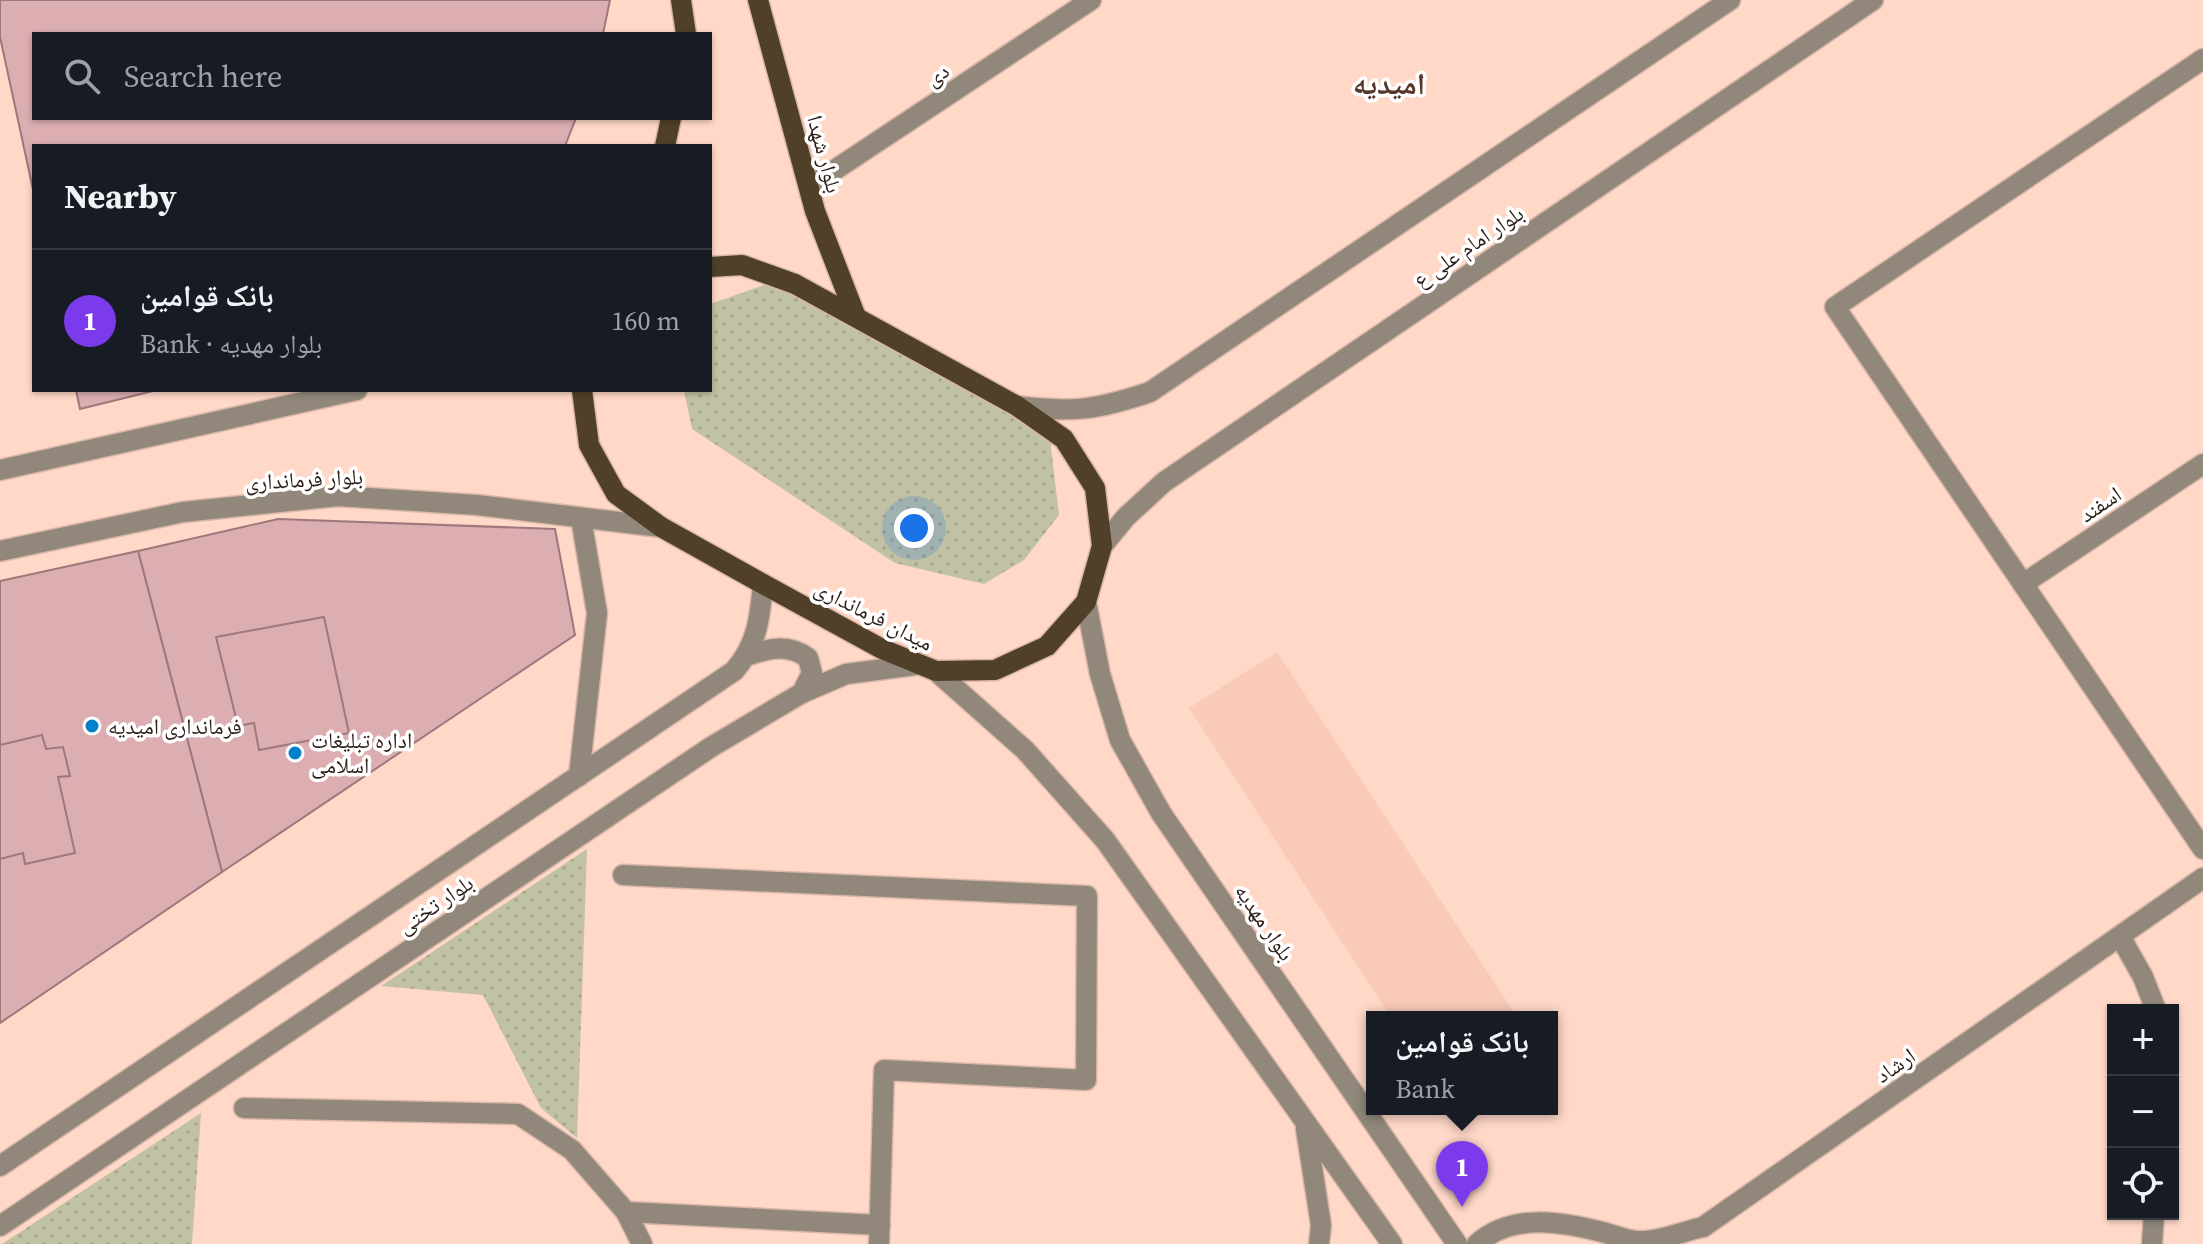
<!DOCTYPE html>
<html lang="en">
<head>
<meta charset="utf-8">
<style>
  body { margin:0; font-family:"Source Serif 4","Noto Naskh Arabic",serif; background:#242831; color:#f1f3f6 }
  .controls { position:absolute; right:24px; bottom:24px; display:grid; overflow:hidden; border-radius:0px; box-shadow:0 2px 6px #0004 }
  .controls button { width:72px; height:72px; display:grid; place-items:center; padding:0; border:0; border-bottom:2px solid #363941; background:#171b24; color:#f1f3f6; font:40px sans-serif }
  .you { position:absolute; left:914px; top:528px; width:28px; height:28px; margin:-20px; border:6px solid #fff; border-radius:50%; background:#1a73e8; box-shadow:0 0 0 12px #1a73e833 }
  .badge { display:grid; place-items:center; width:52px; height:52px; border-radius:50%; background:#7c3aed; color:#fff; font-size:26px; font-weight:700 }
  .pin { position:absolute; translate:-50% -66px; filter:drop-shadow(0 2px 4px #0008) }
  .pin::after { content:''; position:absolute; top:42px; width:28px; height:24px; background:inherit; clip-path:polygon(0 0,100% 0,50% 100%) }
  .popup { position:absolute; left:1366px; top:1011px; width:192px; height:104px; box-sizing:border-box; display:grid; place-content:center; border-radius:0px; background:#171b24; filter:drop-shadow(0 2px 6px #0005); font-size:26px; white-space:nowrap; color:#9ea1a6 }
  .popup b { font-size:30px; color:#f1f3f6 }
  .popup::after { content:''; position:absolute; left:50%; top:100%; margin-left:-16px; border:16px solid transparent; border-top-color:#171b24 }
  .list { margin:0; padding:0; list-style:none }
  h2 { display:flex; justify-content:space-between; align-items:center; height:104px; margin:0; padding:0 32px; font-size:34px }
  h2 small { font-size:26px; font-weight:400; color:#9ea1a6 }
  .list li { display:grid; grid-template-columns:52px 1fr auto; gap:24px; align-items:center; box-sizing:border-box; height:144px; padding:0 32px; border-top:2px solid #363941 }
  .list b { display:block; font-size:30px; white-space:nowrap }
  .list p { margin:0; font-size:26px; white-space:nowrap; color:#9ea1a6 }
  .list em { font-size:26px; font-style:normal; color:#9ea1a6 }
  .icon { flex:none; width:44px; height:44px; fill:none; stroke:currentColor; stroke-width:2; stroke-linecap:round; stroke-linejoin:round }
  .map { position:relative; flex:none; width:2203px; height:1244px; overflow:hidden }
  .search { position:absolute; background:#171b24; box-shadow:0 2px 6px #0004; left:32px; top:32px; width:680px; height:88px; display:flex; align-items:center; gap:20px; box-sizing:border-box; padding:0 28px; border-radius:0px; color:#9ea1a6; font-size:30px }
  .panel { position:absolute; background:#171b24; box-shadow:0 2px 6px #0004; left:32px; top:144px; width:680px; height:248px; border-radius:0px }
  .map>svg:first-child { display:block }
</style>
</head>
<body>
<div class="map">
<svg width="2203" height="1244" viewBox="0 0 2203 1244">
  <defs>
    <pattern id="grass-dots" width="8" height="8" patternUnits="userSpaceOnUse" patternTransform="scale(2)"><rect width="8" height="8" fill="#c1c2a3"/><path d="M2 2h.1M6 6h.1" fill="none" stroke="#a6a68c" stroke-width="1.8" stroke-linecap="round"/></pattern>
  </defs>
  <rect width="100%" height="100%" fill="#ffd8c8"/>
  <polygon fill="#f8cab7" points="1277,652 1517,1017 1391,1017 1189,708"/>
  <g fill="url(#grass-dots)">
    <polygon points="770,283 900,349 1050,439 1059,515 1024,560 984,584 895,563 692,429 684,390 710,390 710,304"/>
    <polygon points="587,849 577,1138 541,1108 483,995 381,986"/>
    <polygon points="201,1113 192,1244 2,1244"/>
  </g>
  <g fill="#dcaeb2" stroke="#9e787b" stroke-width="2">
    <polygon points="0,0 610,0 603,34 34,34 34,118 576,118 565,146 34,146 34,194 0,37"/>
    <polygon points="76,390 157,390 80,409"/>
    <polygon points="278,519 555,529 575,635 222,872 138,551"/>
    <polygon points="138,551 222,872 0,1023 0,581"/>
    <polygon points="324,617 349,733 259,750 254,723 238,726 216,637"/>
    <polygon points="42,735 46,749 63,747 70,776 58,777 75,853 25,864 23,853 0,859 0,745"/>
  </g>
  <g fill="none" stroke-linecap="round" stroke-linejoin="round">
    <defs>
      <g id="minor">
        <polyline points="2203,59 1835,307 2203,849"/>
        <polyline points="809,187 1091,0"/>
        <path d="M 1017,406 C 1072,413 1097,410 1150,392 L 1730,0"/>
        <polyline points="0,470 357,390"/>
        <polyline points="1102,546 1126,517 1164,482 1873,0"/>
        <polyline points="0,551 183,512 338,496 477,505 661,527"/>
        <polyline points="2023,584 2203,464"/>
        <polyline points="1086,602 1100,674 1120,740 1161,813 1457,1244"/>
        <path d="M 749,655 C 770,648 789,644 808,658 L 812,673 L 802,693"/>
        <polyline points="936,671 1025,750 1105,840 1392,1244"/>
        <polyline points="579,776 597,613 581,518"/>
        <polyline points="623,875 1087,896 1086,1080 884,1070 879,1244"/>
        <polyline points="2121,938 2143,977 2156,1010"/>
        <polyline points="244,1108 518,1114 572,1150 626,1212 642,1244"/>
        <polyline points="1306,1129 1321,1225 1319,1244"/>
        <path d="M 0,1166 L 734,671 C 757,645 760,618 763,584"/>
        <polyline points="626,1212 880,1225"/>
        <polyline points="0,1226 711,747 802,693 846,674 915,665"/>
        <path d="M 1477,1244 C 1512,1212 1563,1222 1606,1233 C 1617,1236 1631,1242 1642,1241 C 1662,1241 1684,1231 1703,1227 L 2203,878"/>
        <polyline points="2152,1244 2154,1214"/>
      </g>
      <g id="major">
        <polyline points="681,0 686,34"/>
        <polyline points="758,0 815,211 856,317"/>
        <polyline points="665,146 671,118"/>
        <polyline points="582,390 589,445 616,494 661,527 763,584 882,649 936,671 995,670 1047,646 1086,602 1102,546 1095,488 1064,439 1017,406 795,284 742,265 710,267"/>
      </g>
    </defs>
    <use href="#minor" stroke="#d9b7a8" stroke-width="23"/>
    <use href="#major" stroke="#d9b7a8" stroke-width="23"/>
    <use href="#minor" stroke="#91887b" stroke-width="20"/>
    <use href="#major" stroke="#504029" stroke-width="20"/>
  </g>
  <g fill="#0081c9" stroke="#fff" stroke-width="3">
    <circle cx="92" cy="726" r="8"/>
    <circle cx="295" cy="753" r="8"/>
  </g>
  <g text-anchor="middle" dominant-baseline="central" stroke-width="7" stroke-linejoin="round" paint-order="stroke">
    <g font-size="22" fill="#2c1e18" stroke="#fff">
      <text transform="translate(937 74) rotate(-34)">دی</text>
      <text transform="translate(825 154) rotate(75)">بلوار شهدا</text>
      <text transform="translate(1468 246) rotate(-34)">بلوار امام علی ع</text>
      <text transform="translate(304 479) rotate(-3)">بلوار فرمانداری</text>
      <text transform="translate(2100 504) rotate(-34)">اسفند</text>
      <text transform="translate(874 615) rotate(27)">میدان فرمانداری</text>
      <text transform="translate(435 904) rotate(-34)">بلوار تختی</text>
      <text transform="translate(1265 922) rotate(56)">بلوار مهدیه</text>
      <text transform="translate(1895 1065) rotate(-35)">ارشاد</text>
    </g>
    <g font-size="22" fill="#2c1e18" stroke="#fff" text-anchor="start">
      <text x="108" y="726">فرمانداری امیدیه</text>
      <text x="311" y="740">اداره تبلیغات<tspan x="311" dy="25">اسلامی</tspan></text>
    </g>
    <g font-size="30" font-weight="bold" fill="#56382a" stroke="#fff">
      <text x="1389" y="83">امیدیه</text>
    </g>
  </g>
</svg>
<div class="controls">
<button>+</button>
<button>−</button>
<button><svg class="icon" aria-label="locate" viewBox="0 0 24 24"><circle cx="12" cy="12" r="6"/><path d="M12 2v4M12 18v4M2 12h4M18 12h4"/></svg></button>
</div>
<div class="you"></div>
<div class="pin badge" style="left:1462px;top:1207px">1</div>
<div class="popup"><b>بانک قوامین</b>Bank</div>
<div class="search"><svg class="icon" aria-label="search" viewBox="0 0 24 24"><circle cx="10" cy="10" r="6"/><path d="M15 15l6 6"/></svg>Search here</div>
<section class="panel">
<h2>Nearby<small></small></h2>
<ul class="list">
<li><span class="badge">1</span><div><b>بانک قوامین</b><p>Bank · بلوار مهدیه</p></div><em>160 m</em></li>
</ul>
</section>
</div>
</body>
</html>
